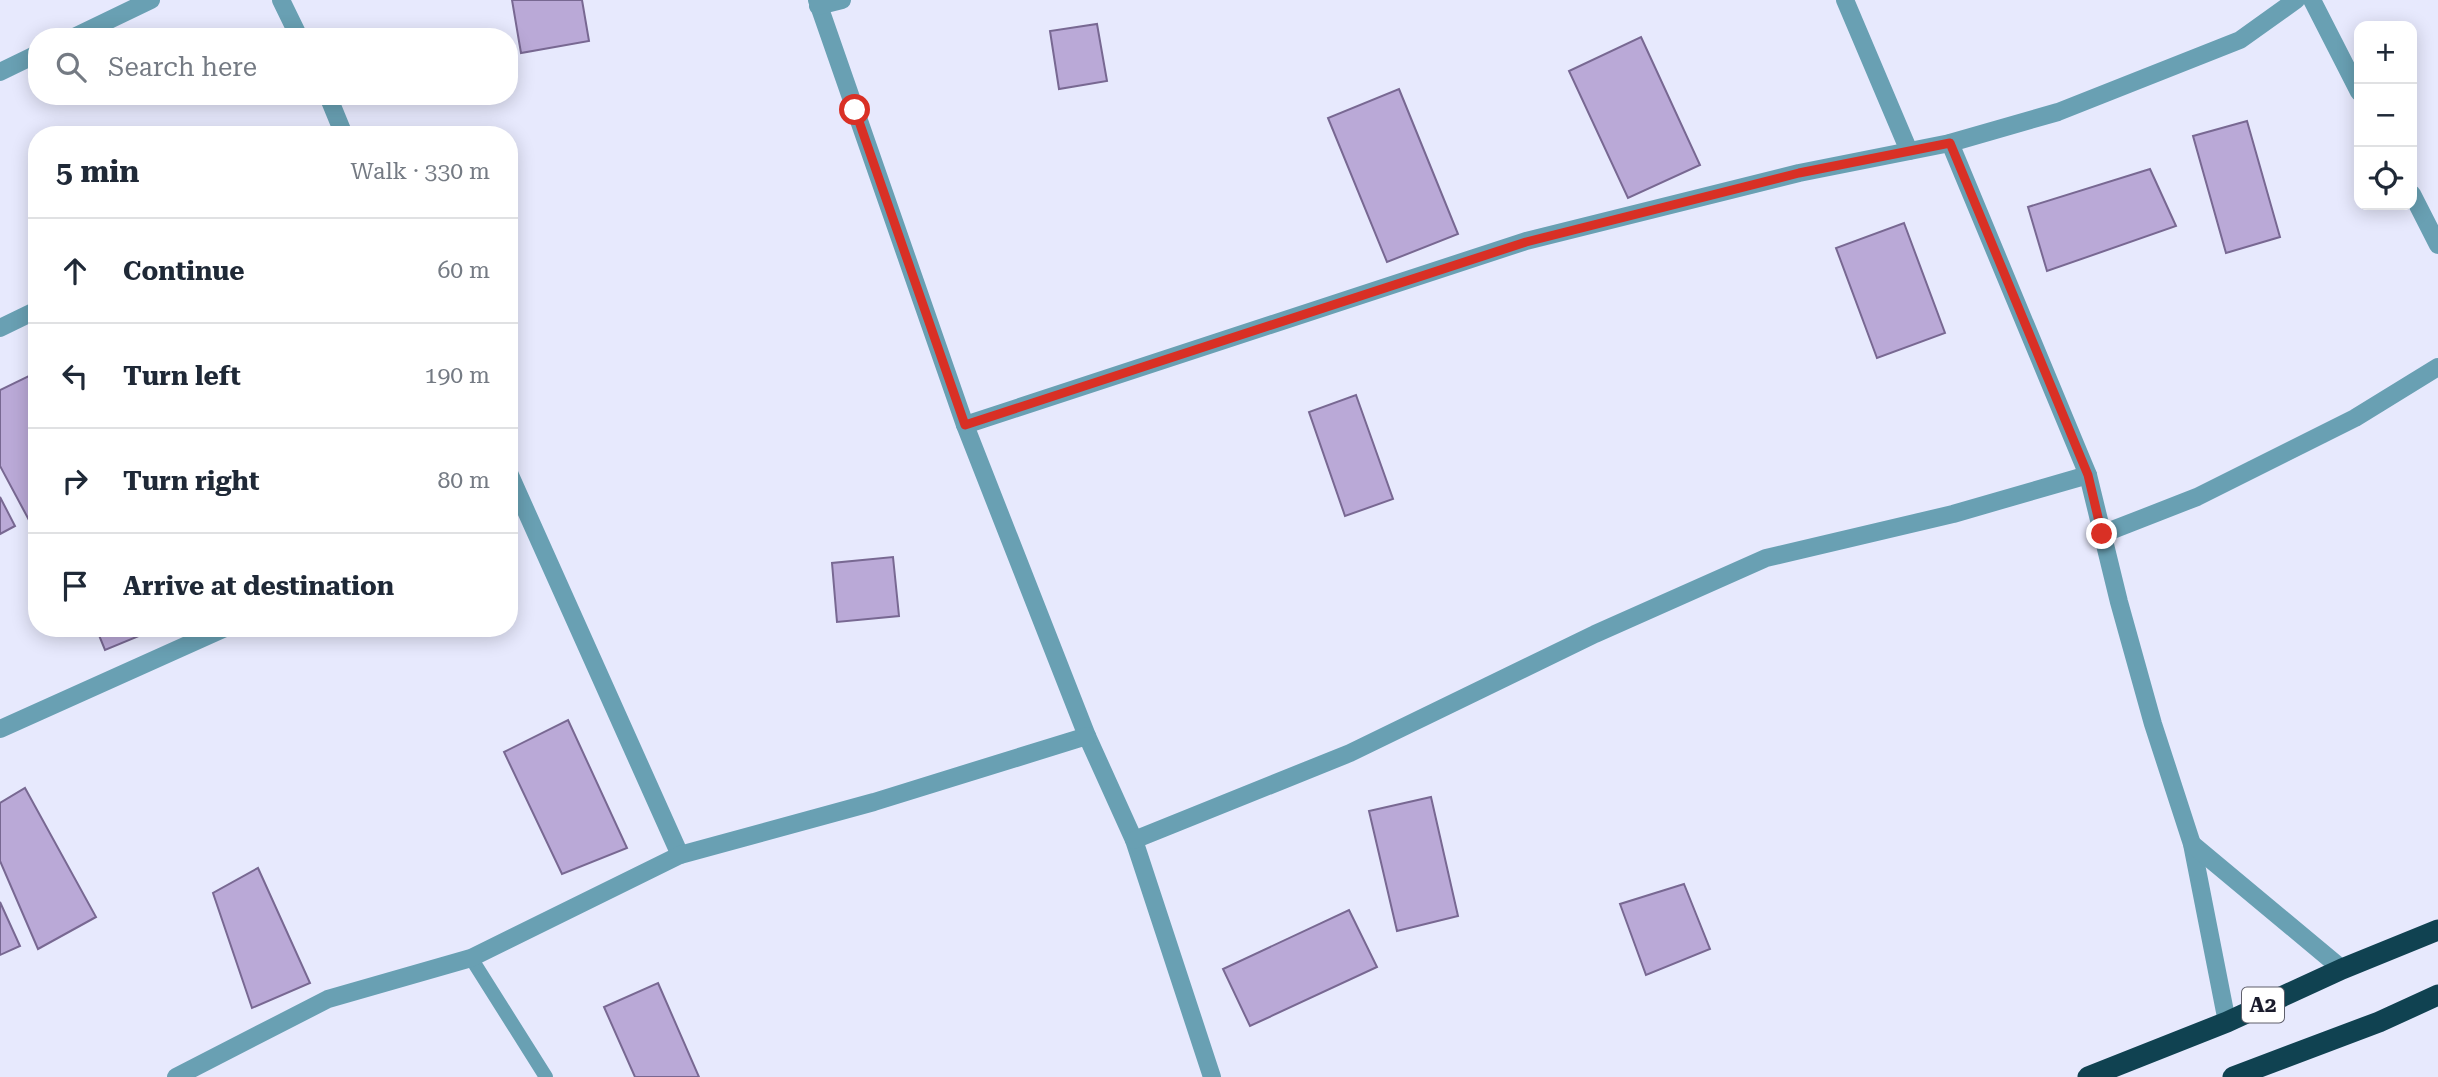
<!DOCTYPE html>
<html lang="en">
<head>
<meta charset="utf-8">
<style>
  body { margin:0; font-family:"Roboto Serif",serif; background:#f6f6f7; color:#1f2937 }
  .controls { position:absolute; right:21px; top:21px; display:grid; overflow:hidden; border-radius:14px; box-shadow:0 4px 18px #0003 }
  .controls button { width:63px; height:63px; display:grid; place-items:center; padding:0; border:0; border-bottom:2px solid #e0e1e3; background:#fff; color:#1f2937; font:35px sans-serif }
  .stop { position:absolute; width:21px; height:21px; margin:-16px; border:5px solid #d93025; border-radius:50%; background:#fff }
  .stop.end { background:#d93025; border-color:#fff; box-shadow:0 2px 7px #0008 }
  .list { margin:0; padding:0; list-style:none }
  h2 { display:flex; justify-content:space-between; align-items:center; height:91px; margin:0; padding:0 28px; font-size:30px }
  h2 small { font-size:23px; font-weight:400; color:#747a83 }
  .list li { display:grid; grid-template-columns:46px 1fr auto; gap:21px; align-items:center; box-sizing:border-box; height:105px; padding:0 28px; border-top:2px solid #e0e1e3 }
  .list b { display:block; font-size:26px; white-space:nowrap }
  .list em { font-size:23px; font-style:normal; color:#747a83 }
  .icon { flex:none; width:38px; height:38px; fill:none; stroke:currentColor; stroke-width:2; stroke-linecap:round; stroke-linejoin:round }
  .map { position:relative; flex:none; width:2438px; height:1077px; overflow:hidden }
  .search { position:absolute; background:#fff; box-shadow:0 4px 18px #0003; left:28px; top:28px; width:490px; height:77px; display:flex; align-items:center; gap:18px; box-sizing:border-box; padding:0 24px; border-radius:28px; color:#747a83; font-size:26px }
  .panel { position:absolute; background:#fff; box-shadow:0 4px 18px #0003; left:28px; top:126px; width:490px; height:511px; border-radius:28px }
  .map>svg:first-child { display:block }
</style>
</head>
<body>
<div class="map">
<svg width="2438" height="1077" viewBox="0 0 2438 1077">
  <rect width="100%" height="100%" fill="#e7e9fd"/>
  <g fill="#baa9d7" stroke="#786892" stroke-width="2">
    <polygon points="512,0 582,0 589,41 521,53"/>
    <polygon points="1097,24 1107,81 1059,89 1050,31"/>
    <polygon points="1641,37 1700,165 1628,198 1569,71"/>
    <polygon points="1399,89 1458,234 1387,262 1328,118"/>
    <polygon points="2247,121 2280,237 2226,253 2193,136"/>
    <polygon points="2150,169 2176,226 2047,271 2028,207"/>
    <polygon points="1904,223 1945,333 1877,358 1836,248"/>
    <polygon points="33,374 37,382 37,535 0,466 0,390"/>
    <polygon points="1356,395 1393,499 1345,516 1309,412"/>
    <polygon points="0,497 15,526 0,534"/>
    <polygon points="893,557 899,616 837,622 832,563"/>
    <polygon points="96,628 155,628 156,629 105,650"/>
    <polygon points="568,720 627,848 562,874 504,752"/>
    <polygon points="25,788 96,917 38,949 0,861 0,803"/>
    <polygon points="1431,797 1458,916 1397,931 1369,811"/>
    <polygon points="258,868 310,983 252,1008 213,893"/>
    <polygon points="1684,884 1710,949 1646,975 1620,904"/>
    <polygon points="0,902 20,946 0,955"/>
    <polygon points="1349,910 1377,967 1250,1026 1223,969"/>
    <polygon points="658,983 699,1077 635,1077 604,1007"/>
  </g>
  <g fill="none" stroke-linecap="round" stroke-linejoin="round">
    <polyline stroke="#69a0b3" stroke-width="14" points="471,958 546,1077"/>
    <g stroke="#69a0b3" stroke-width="18">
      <polyline points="281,0 299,37"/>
      <polyline points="817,0 965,425 1087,736 1134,840 1212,1077"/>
      <polyline points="1845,0 1909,151"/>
      <polyline points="2312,0 2359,92"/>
      <polyline points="818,6 842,0"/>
      <polyline points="74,37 151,0"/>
      <polyline points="0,72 37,54"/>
      <polyline points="328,96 344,135"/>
      <polyline points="1950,143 2088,475 2119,602 2153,724 2192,844 2227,1022"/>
      <polyline points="2412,194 2438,245"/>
      <polyline points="0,328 37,310"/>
      <polyline points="965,425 1526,241 1799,173 1950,143 2058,112 2240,40 2296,0"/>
      <polyline points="509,473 680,855"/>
      <polyline points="2102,534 2197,497 2355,418 2438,367"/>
      <polyline points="0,729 225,628"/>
      <polyline points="1134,840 1350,753 1595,634 1766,558 1953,514 2088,475"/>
      <polyline points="2192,844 2342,969"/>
      <polyline points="176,1077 328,999 471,958 680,855 874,802 1087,736"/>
    </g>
    <g stroke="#104251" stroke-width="21">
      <polyline points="2088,1077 2227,1022 2342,969 2438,930"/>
      <polyline points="2233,1077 2379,1022 2438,995"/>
    </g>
  </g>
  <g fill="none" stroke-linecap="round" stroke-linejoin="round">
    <polyline stroke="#d93025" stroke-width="9" points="855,110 965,425 1526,242 1799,173 1950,143 2088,475 2102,534"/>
  </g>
  <g text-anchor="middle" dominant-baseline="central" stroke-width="6" stroke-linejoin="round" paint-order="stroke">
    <rect fill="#fff" stroke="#5f5f6b" stroke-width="2" x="2242" y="987.5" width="42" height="35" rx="5"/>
    <g font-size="21" font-weight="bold" fill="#1a1b2c">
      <text x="2263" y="1005">A2</text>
    </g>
  </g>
</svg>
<div class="controls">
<button>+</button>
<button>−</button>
<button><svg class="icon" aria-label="locate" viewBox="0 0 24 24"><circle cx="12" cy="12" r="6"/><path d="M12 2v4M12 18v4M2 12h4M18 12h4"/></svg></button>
</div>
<div class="stop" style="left:855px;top:110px"></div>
<div class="stop end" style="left:2102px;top:534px"></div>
<div class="search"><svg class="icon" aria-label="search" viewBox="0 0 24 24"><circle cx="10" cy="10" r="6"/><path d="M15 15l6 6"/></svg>Search here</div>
<section class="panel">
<h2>5 min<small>Walk · 330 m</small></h2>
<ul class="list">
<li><svg class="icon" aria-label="ahead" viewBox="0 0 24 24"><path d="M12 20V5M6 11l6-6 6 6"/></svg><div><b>Continue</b></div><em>60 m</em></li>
<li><svg class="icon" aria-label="left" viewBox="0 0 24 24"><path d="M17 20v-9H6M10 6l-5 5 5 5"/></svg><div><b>Turn left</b></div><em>190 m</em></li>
<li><svg class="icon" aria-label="right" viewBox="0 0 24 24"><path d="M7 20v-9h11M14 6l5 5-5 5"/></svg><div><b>Turn right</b></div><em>80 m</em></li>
<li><svg class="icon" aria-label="arrive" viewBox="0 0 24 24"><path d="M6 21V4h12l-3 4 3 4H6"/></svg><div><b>Arrive at destination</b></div></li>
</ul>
</section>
</div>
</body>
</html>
